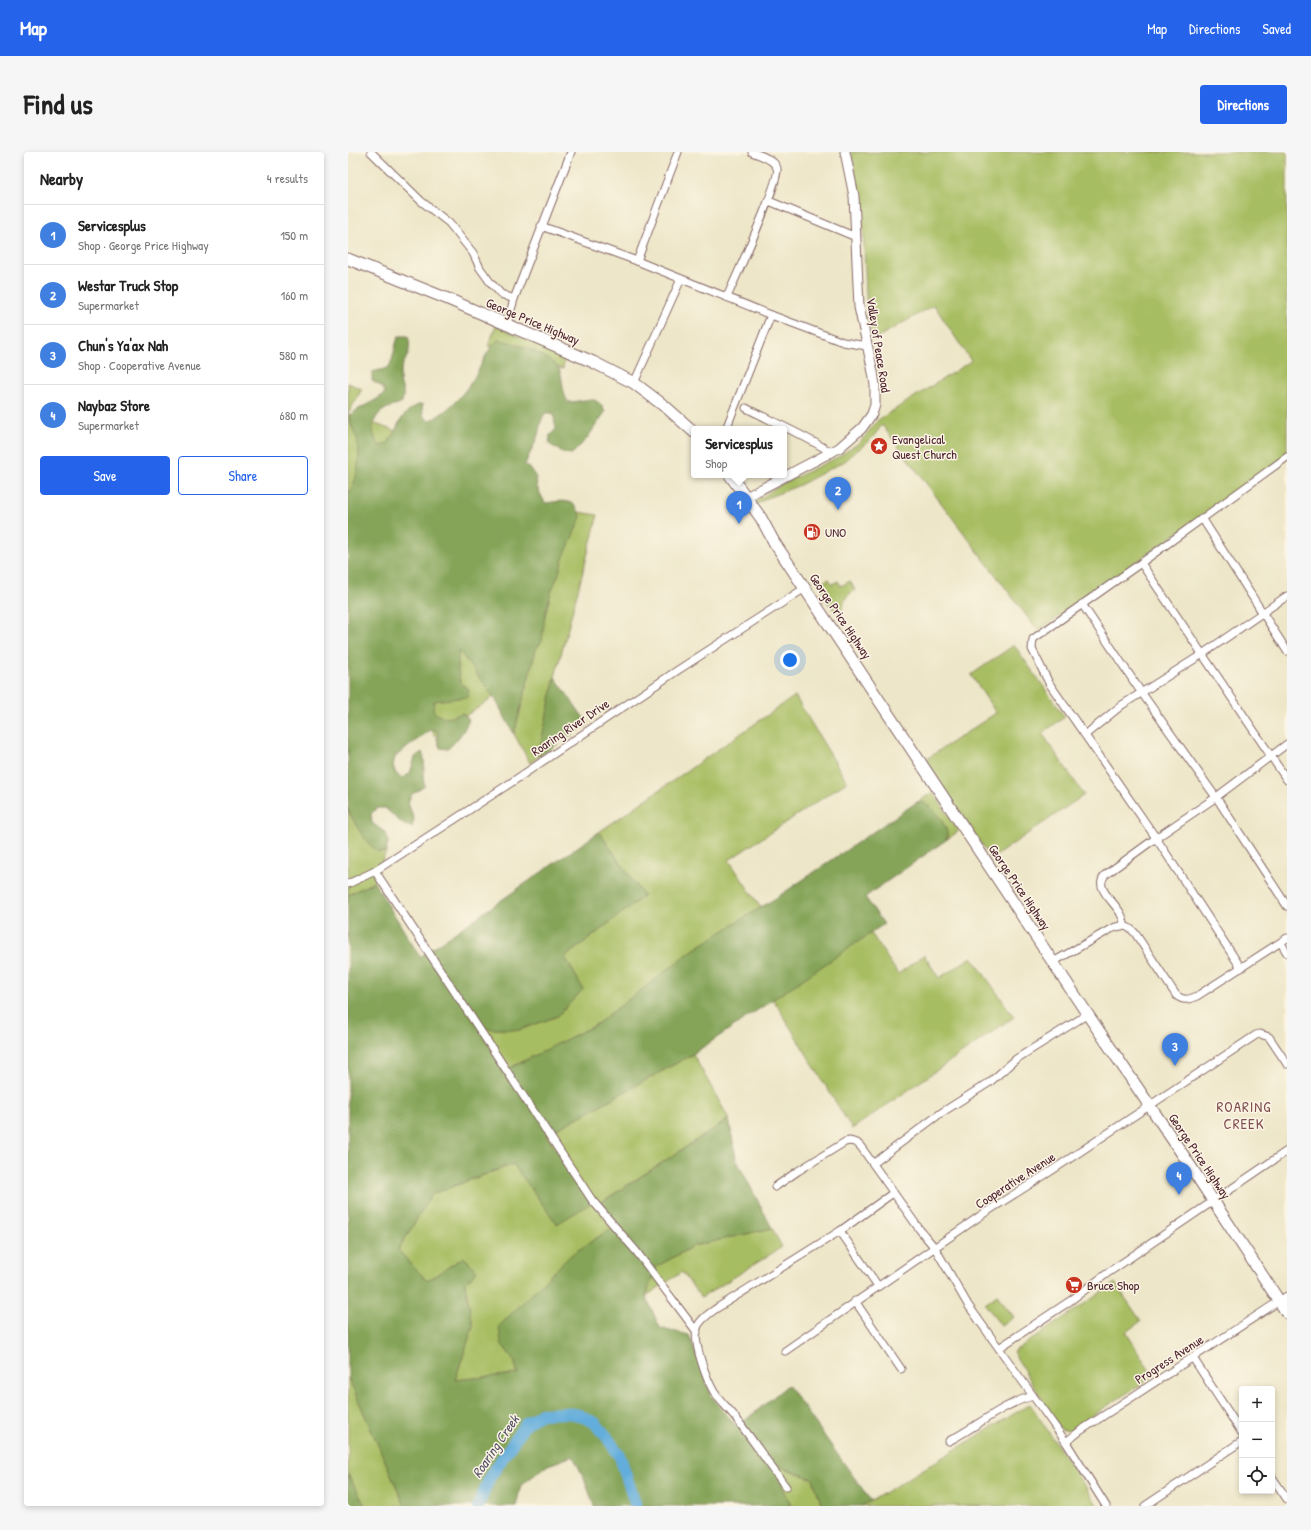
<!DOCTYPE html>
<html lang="en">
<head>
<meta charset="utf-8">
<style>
  body { margin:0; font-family:"Patrick Hand",sans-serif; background:#f6f6f6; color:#222 }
  .controls { position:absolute; right:12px; bottom:12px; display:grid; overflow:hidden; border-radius:4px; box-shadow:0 2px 6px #0003 }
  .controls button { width:36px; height:36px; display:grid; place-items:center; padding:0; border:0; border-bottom:1px solid #e0e0e0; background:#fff; color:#222; font:20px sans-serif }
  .you { position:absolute; left:442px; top:508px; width:14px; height:14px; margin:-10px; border:3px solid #fff; border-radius:50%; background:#1a73e8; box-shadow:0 0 0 6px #1a73e833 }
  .badge { display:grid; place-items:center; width:26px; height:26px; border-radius:50%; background:#2563eb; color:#fff; font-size:13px; font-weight:700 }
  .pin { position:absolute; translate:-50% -33px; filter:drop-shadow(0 1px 2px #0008) }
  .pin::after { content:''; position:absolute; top:21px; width:14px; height:12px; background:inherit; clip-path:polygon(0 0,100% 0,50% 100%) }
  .popup { position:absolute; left:343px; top:274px; width:96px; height:52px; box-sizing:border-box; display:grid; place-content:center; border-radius:4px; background:#fff; filter:drop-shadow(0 1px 3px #0005); font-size:13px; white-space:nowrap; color:#767676 }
  .popup b { font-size:15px; color:#222 }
  .popup::after { content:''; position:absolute; left:50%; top:100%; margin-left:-8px; border:8px solid transparent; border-top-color:#fff }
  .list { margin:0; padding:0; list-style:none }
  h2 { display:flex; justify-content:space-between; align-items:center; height:52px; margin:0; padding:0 16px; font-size:17px }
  h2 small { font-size:13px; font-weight:400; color:#767676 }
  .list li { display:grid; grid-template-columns:26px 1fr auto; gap:12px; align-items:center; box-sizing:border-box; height:60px; padding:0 16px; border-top:1px solid #e0e0e0 }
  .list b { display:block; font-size:15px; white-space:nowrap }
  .list p { margin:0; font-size:13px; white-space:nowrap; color:#767676 }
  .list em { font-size:13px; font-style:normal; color:#767676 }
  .actions { display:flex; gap:8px; padding:12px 16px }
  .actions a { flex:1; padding:9px 0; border:1px solid #2563eb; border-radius:4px; text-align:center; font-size:14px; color:#2563eb }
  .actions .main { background:#2563eb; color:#fff }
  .icon { flex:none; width:22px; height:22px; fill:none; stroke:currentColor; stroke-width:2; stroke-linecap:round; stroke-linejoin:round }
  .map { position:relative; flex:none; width:939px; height:1354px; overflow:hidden; border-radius:4px }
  header { display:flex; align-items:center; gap:24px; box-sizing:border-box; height:56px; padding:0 20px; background:#2563eb; color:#fff }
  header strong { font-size:19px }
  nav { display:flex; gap:22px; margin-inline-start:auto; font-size:14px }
  .intro { display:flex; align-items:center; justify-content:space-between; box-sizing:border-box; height:96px; padding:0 24px }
  h1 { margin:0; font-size:28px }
  .button { padding:10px 18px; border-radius:4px; background:#2563eb; color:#fff; font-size:14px; font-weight:700 }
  main { display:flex; gap:24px; padding:0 24px }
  aside { flex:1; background:#fff; border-radius:4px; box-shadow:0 2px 6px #0003 }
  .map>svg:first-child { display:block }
</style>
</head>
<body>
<header>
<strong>Map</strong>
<nav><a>Map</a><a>Directions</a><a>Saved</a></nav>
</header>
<div class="intro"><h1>Find us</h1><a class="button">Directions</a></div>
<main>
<aside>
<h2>Nearby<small>4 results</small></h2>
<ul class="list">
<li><span class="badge" style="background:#3f7fe0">1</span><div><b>Servicesplus</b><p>Shop · George Price Highway</p></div><em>150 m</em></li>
<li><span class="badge" style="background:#3f7fe0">2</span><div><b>Westar Truck Stop</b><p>Supermarket</p></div><em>160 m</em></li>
<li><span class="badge" style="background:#3f7fe0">3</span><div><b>Chun's Ya'ax Nah</b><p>Shop · Cooperative Avenue</p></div><em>580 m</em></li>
<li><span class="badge" style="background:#3f7fe0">4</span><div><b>Naybaz Store</b><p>Supermarket</p></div><em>680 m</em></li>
</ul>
<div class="actions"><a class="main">Save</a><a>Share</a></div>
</aside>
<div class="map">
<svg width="939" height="1354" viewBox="0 0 939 1354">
  <rect width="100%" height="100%" fill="#fcf5e5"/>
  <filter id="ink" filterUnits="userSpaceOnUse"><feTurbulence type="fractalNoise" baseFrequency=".025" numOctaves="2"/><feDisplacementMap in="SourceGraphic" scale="8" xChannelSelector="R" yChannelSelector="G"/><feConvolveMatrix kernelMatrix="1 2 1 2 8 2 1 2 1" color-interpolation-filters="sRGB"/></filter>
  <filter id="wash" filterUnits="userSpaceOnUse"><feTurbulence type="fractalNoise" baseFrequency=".012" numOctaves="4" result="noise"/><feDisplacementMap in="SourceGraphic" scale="16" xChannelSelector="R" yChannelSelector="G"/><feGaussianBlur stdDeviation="0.9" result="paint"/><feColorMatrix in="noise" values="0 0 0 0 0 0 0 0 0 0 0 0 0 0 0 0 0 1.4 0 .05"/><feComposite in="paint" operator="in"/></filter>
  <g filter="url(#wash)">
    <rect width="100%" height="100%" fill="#ede6c8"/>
    <g fill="#a7bd62" stroke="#786e46">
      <polygon points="503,0 939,0 939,304 690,479 534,273 525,285 497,309 452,333 419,346 408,353 406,350 434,332 490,305 512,290 530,268 623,209 586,153 525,188 519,166 515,69 510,35"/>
      <polygon points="148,174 217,204 215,217 140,194"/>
      <polygon points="0,231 14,237 0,262"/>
      <polygon points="0,262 58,283 0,361"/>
      <polygon points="224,359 250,363 207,525 190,605 182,611 166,582"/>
      <path d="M 481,427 L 484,432 L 490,429 L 493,434 L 502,429 L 507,438 C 494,446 499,449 492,460 C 480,458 474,441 475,430 Z"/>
      <polygon points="97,480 146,545 87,584 64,552"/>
      <polygon points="666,493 717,565 694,581 736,643 643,707 577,608 648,561 623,523"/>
      <polygon points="447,544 499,630 381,708 413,756 345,798 249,872 158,918 131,876 171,878 210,864 235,837 217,805 296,744 251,680"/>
      <polygon points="585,640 611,679 598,688 600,684 574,650 566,652"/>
      <polygon points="0,658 8,673 30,700 38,700 26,730 0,743"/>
      <polygon points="523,781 550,822 576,803 591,826 624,805 666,865 504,977 425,847"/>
      <polygon points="345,902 381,967 255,1049 268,1073 223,1103 191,1135 153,1191 166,1208 170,1222 107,1228 125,1174 116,1131 129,1119 116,1105 79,1129 50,1098 84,1042 166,1012 209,1072 198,983"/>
      <polygon points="424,1076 434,1095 353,1146 334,1120 298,1144 308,1115 345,1094"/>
      <polygon points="767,1131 793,1169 778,1180 805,1224 721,1279 712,1277 665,1200"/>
      <polygon points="649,1143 666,1165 653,1174 637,1152"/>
      <polygon points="0,1225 57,1354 17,1354 0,1322"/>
      <polygon points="682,1252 750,1354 512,1354 523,1349"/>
      <polygon points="425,1311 465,1327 474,1354 443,1354"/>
    </g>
    <g fill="#85a458" stroke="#686242">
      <path d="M 51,184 L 60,184 C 66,204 52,209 52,226 C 52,237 58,237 54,250 C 47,254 36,256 31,262 C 22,272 24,285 32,294 L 40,291 C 51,275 53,257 74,252 L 75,263 L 81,269 C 102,259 119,239 130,219 C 136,207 140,197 150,188 C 165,189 203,204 211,217 C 216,228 213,238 220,250 C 238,250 248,240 257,260 L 238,288 L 224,302 L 216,301 L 201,292 L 202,283 L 208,277 L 205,261 L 197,261 C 192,269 192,277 189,286 C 186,295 180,303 177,313 L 184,319 L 188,326 L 189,335 L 197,351 C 215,349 226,345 233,365 L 215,407 L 210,424 L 203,440 L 197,463 L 194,489 L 188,497 L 166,582 L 146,545 L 111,499 C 109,510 110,522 113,532 L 121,537 L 120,545 L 86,549 L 85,558 C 95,570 102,565 115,561 L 121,568 C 116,580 109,588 100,597 L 92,596 L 89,587 L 90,579 L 82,578 L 47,605 L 45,613 L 48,622 L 55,626 L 62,621 L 67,605 L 74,600 C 80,614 72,621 77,634 L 63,643 L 60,651 L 66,667 L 64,675 L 56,673 L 37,656 L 29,656 L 23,662 L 24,671 L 38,681 L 40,690 L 38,700 L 30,700 C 16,690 8,673 0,658 L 0,342 C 10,328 13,304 9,287 C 6,279 2,273 1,264 C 12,254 26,251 37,241 L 33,234 L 24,229 L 24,220 L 40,216 C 47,206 45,195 51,184 Z"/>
      <polygon points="207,525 240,572 190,605"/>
      <path d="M 574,650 C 585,654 604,677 598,688 L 517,745 L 536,772 L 345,902 L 198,983 L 243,1051 L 209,1072 L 165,1012 L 84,1042 L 50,1098 L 79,1129 L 116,1105 L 129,1119 L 117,1131 L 125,1174 L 107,1228 L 170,1222 L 166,1208 L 153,1191 L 151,1174 L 223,1103 L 268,1073 L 254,1050 L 381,967 L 388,1007 L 424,1076 L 345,1094 L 308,1115 L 298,1144 L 312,1176 L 341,1183 L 364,1245 L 389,1275 L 440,1233 L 523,1349 L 512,1354 L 474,1354 L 465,1327 L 425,1312 L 443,1354 L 246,1354 L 236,1326 L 225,1304 L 200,1313 L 173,1333 L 168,1354 L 57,1354 L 0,1225 L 0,743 L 26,730 L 72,805 L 251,680 L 296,744 L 217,805 L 235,837 L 210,864 L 171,878 L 131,876 L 158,918 L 249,872 L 345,798 L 431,744 L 566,652 Z"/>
      <polygon points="0,1322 17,1354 0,1354"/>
    </g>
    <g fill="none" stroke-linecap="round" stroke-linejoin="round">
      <polyline stroke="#64addc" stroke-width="12" points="130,1354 142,1325 178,1271 193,1262 219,1261 231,1263 247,1271 259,1285 272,1305 288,1354"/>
    </g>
  </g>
  <g filter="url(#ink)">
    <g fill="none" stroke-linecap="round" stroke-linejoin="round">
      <defs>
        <g id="minor">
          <polyline points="23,0 73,49 101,71 125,101 132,116 142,130 153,142 166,147"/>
          <polyline points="421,49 508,85"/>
          <polyline points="193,74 289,109 423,163 495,190 519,194"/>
          <polyline points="289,109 330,0"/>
          <path d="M 379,145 C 387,127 433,27 429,16 C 426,7 411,3 404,0"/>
          <polyline points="159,172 166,147 223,0"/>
          <polyline points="286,231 333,127"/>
          <path d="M 398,256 C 427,271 457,283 484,301"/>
          <polyline points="378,277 423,163"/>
          <polyline points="854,366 939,499"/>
          <polyline points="793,411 939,628"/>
          <polyline points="734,452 791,537 872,651 939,754"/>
          <polyline points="737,583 774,553 853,503 939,444"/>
          <polyline points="27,719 244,1048 288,1099 349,1180"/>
          <polyline points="0,732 27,719 161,632 330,518 457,436"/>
          <path d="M 776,774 C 777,753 743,740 757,723 L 808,686 L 867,646 L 939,592"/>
          <polyline points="933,791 939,801"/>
          <path d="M 705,810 L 763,777 C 772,773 779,772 787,781 L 828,843 C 835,849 840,848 849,844 L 939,786"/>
          <polyline points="893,816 808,686 701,531 684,497 685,487 793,411 939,305"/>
          <polyline points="526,1011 593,961 642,930 668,907 740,862"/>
          <polyline points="427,1035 450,1019 497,990 502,989 509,991 513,995 572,1078 587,1096 620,1153 718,1290 758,1354"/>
          <polyline points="492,1079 530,1134"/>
          <polyline points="507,1149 553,1217"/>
          <polyline points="651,1196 722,1149 761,1120 939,999"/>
          <polyline points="437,1199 635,1062 703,1019 908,883 912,882 921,885 939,912"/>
          <polyline points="845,1206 894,1281"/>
          <path d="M 601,1289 C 630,1274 654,1252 685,1244"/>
          <polyline points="718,1290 732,1279 939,1144"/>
          <polyline points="924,1325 939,1347"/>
          <path d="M 438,1335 C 421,1312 405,1289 388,1266 C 381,1257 372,1249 366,1240 C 358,1226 345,1191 349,1176 C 352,1167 362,1161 369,1156 L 492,1079 L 545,1041"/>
          <polyline points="797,1354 894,1289"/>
        </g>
        <polyline id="tertiary" points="398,345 491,296 514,276 524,262 527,253 527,233 525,220 511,155 506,44 497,0"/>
        <g id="trunk">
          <polyline points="0,107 100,147 245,210 286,231 319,256 346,280"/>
          <polyline points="382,323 413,366 426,390 738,860 833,1000 939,1161"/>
        </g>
      </defs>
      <use href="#minor" stroke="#836562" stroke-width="9"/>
      <use href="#tertiary" stroke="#836562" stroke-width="11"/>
      <use href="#trunk" stroke="#836562" stroke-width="13"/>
      <use href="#minor" stroke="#fff" stroke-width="7"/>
      <use href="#tertiary" stroke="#fff" stroke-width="9"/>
      <use href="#trunk" stroke="#fff" stroke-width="11"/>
    </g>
  </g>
  <defs>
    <symbol id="sight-disc" viewBox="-11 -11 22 22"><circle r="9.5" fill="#c8321e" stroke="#fcf5e5"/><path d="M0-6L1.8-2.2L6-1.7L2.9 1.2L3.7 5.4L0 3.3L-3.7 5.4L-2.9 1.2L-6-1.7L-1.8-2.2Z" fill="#fff"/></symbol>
    <symbol id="fuel-disc" viewBox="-11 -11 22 22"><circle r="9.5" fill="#c8321e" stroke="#fcf5e5"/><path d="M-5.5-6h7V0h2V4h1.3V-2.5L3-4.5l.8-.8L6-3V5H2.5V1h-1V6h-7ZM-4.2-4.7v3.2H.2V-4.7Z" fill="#fff"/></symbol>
    <symbol id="supermarket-disc" viewBox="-11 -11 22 22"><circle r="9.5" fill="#c8321e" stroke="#fcf5e5"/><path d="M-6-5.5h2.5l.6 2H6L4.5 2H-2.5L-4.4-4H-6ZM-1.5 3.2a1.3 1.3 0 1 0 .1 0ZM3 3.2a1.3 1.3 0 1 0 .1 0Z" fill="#fff"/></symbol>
  </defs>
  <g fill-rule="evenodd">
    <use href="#sight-disc" x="521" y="284" width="20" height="20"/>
    <use href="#fuel-disc" x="454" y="370" width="20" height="20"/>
    <use href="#supermarket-disc" x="716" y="1123" width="20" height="20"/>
  </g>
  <g text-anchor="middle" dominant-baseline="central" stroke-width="3" stroke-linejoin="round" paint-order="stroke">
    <g font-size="13" fill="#4a1f2b" stroke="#fcf5e5">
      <text transform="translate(185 169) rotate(23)">George Price Highway</text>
      <text transform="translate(531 193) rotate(81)">Valley of Peace Road</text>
      <text transform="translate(493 464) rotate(56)">George Price Highway</text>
      <text transform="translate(222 575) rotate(-34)">Roaring River Drive</text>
      <text transform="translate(672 735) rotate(56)">George Price Highway</text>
      <text transform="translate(852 1004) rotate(56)">George Price Highway</text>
      <text transform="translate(667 1028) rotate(-33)">Cooperative Avenue</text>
      <text transform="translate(821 1207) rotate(-33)">Progress Avenue</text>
    </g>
    <g font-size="13" fill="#4a1f2b" stroke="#fcf5e5" text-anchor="start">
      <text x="544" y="287">Evangelical<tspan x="544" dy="15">Quest Church</tspan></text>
      <text x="477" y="380">UNO</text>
      <text x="739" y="1133">Bruce Shop</text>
    </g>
    <g font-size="14" font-style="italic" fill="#535169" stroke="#fcf5e5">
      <text transform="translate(147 1294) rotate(-56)">Roaring Creek</text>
    </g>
    <g font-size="15" letter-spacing="1" fill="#814f50" stroke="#fcf5e5">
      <text x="896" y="954">ROARING<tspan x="896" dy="17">CREEK</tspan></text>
    </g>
  </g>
</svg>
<div class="controls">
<button>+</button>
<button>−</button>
<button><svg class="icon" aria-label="locate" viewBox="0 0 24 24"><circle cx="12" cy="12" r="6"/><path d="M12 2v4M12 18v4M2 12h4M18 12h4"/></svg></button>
</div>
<div class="you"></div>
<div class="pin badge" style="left:391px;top:372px;background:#3f7fe0">1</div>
<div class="popup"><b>Servicesplus</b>Shop</div>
<div class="pin badge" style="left:490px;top:358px;background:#3f7fe0">2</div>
<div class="pin badge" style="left:827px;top:914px;background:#3f7fe0">3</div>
<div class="pin badge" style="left:831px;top:1043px;background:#3f7fe0">4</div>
</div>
</main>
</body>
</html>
